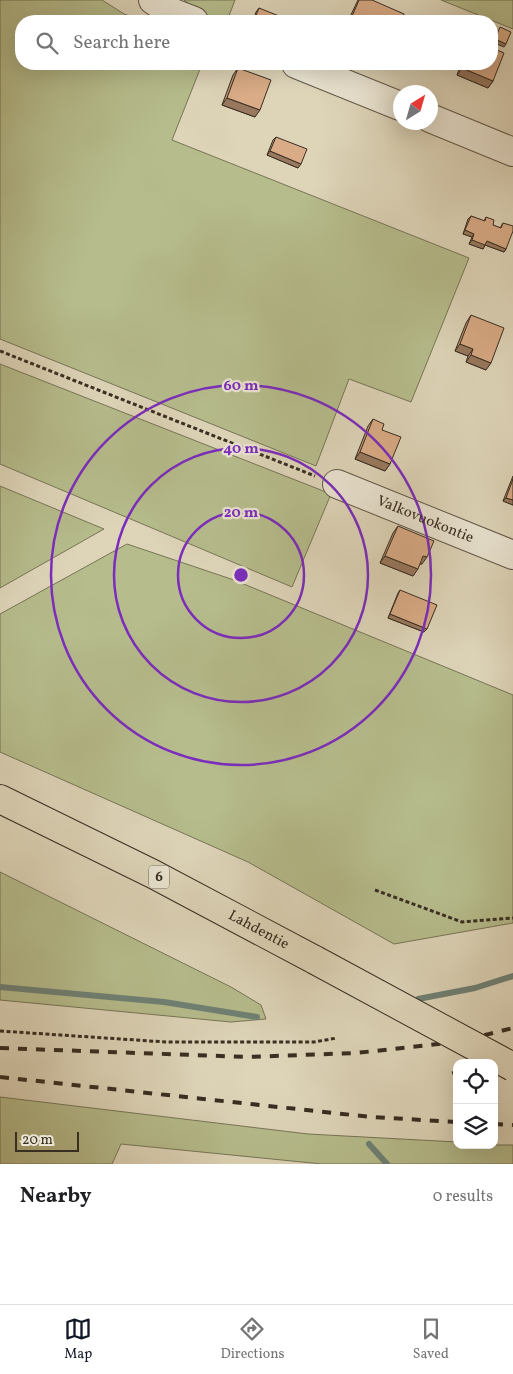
<!DOCTYPE html>
<html lang="en">
<head>
<meta charset="utf-8">
<style>
  body { margin:0; font-family:Vollkorn,serif; background:#f2f2f2; color:#202124 }
  .controls { position:absolute; right:15px; bottom:15px; display:grid; overflow:hidden; border-radius:10px; box-shadow:0 5px 20px #0002 }
  .controls button { width:45px; height:45px; display:grid; place-items:center; padding:0; border:0; border-bottom:1px solid #e0e0e0; background:#fff; color:#202124; font:25px sans-serif }
  .compass { position:absolute; left:393px; top:85px; width:45px; height:45px; border-radius:50%; background:#fff; box-shadow:0 5px 20px #0002; rotate:37deg }
  .scale { position:absolute; left:15px; bottom:12px; width:64px; box-sizing:border-box; padding-left:5px; border:2px solid #382e22; border-top:0; font-size:14px; line-height:18px; white-space:nowrap; color:#382e22; -webkit-text-stroke:4px #eae4d2; paint-order:stroke }
  .list { margin:0; padding:0; list-style:none }
  h2 { display:flex; justify-content:space-between; align-items:center; height:65px; margin:0; padding:0 20px; font-size:21px }
  h2 small { font-size:16px; font-weight:400; color:#757577 }
  .icon { flex:none; width:28px; height:28px; fill:none; stroke:currentColor; stroke-width:2; stroke-linecap:round; stroke-linejoin:round }
  .map { position:relative; flex:none; width:513px; height:1164px; overflow:hidden }
  .search { position:absolute; background:#fff; box-shadow:0 5px 20px #0002; left:15px; right:15px; top:15px; height:55px; display:flex; align-items:center; gap:12px; box-sizing:border-box; padding:0 18px; border-radius:20px; color:#757577; font-size:19px }
  .sheet { height:140px; background:#fff }
  nav { display:flex; justify-content:space-around; align-items:center; box-sizing:border-box; height:70px; border-top:1px solid #e0e0e0; background:#fff; font-size:14px; color:#757577 }
  nav a { display:grid; justify-items:center; gap:2px }
  nav .on { color:#111827 }
  .map>svg:first-child { display:block }
</style>
</head>
<body>
<div class="map">
<svg width="513" height="1164" viewBox="0 0 513 1164">
  <rect width="100%" height="100%" fill="#ded5b9"/>
  <filter id="stains"><feTurbulence type="fractalNoise" baseFrequency=".004" numOctaves="4"/><feColorMatrix values="0 0 0 0 .2 0 0 0 0 .09 0 0 0 0 .02 0 0 0 .5 -.17"/></filter>
  <radialGradient id="worn" r=".72"><stop offset=".6" stop-color="#630" stop-opacity="0"/><stop offset="1" stop-color="#630" stop-opacity=".3"/></radialGradient>
  <g fill="#b6bc8c" stroke="#777557">
    <polygon points="0,0 102,0 124,14 144,21 21,21 21,64 202,64 172,140 469,258 411,402 349,379 316,466 0,339"/>
    <path d="M 184,0 L 235,0 L 227,21 C 211,21 196,10 184,0 Z"/>
    <polygon points="441,0 513,0 513,29"/>
    <polygon points="0,364 331,494 292,587 0,464"/>
    <polygon points="0,486 104,529 0,588"/>
    <polygon points="127,544 234,580 513,695 513,923 394,944 248,862 0,752 0,614"/>
    <polygon points="0,872 231,987 261,1005 266,1019 231,1022 0,1000"/>
    <polygon points="0,1097 308,1134 457,1142 457,1145 513,1145 513,1164 322,1164 121,1144 112,1164 0,1164"/>
  </g>
  <g fill="none" stroke-linecap="round" stroke-linejoin="round">
    <g stroke="#6f8175" stroke-width="6">
      <polyline points="0,987 164,1002 257,1017"/>
      <polyline points="418,999 475,988 513,976"/>
      <polyline points="369,1144 387,1164"/>
    </g>
    <defs>
      <g id="minor">
        <polyline points="153,0 171,12 194,21"/>
        <polyline points="296,64 400,106"/>
        <polyline points="430,118 513,152"/>
        <path id="s1" d="M 337,484 L 513,555"/>
      </g>
      <g id="highway">
        <path id="s2" d="M 0,799 L 153,874 L 315,960"/>
      </g>
    </defs>
    <use href="#minor" stroke="#625848" stroke-width="30"/>
    <use href="#highway" stroke="#382e22" stroke-width="30"/>
    <g stroke="#382e22" stroke-width="3" stroke-dasharray="4 2.5" stroke-linecap="butt">
      <polyline points="0,351 315,476"/>
      <polyline points="375,890 462,922 513,918"/>
      <polyline points="0,1031 166,1042 314,1042 337,1038"/>
      <polyline points="452,1073 457,1072"/>
    </g>
    <use href="#minor" stroke="#eae4d2" stroke-width="28"/>
    <use href="#highway" stroke="#ded5b9" stroke-width="28"/>
    <g stroke="#382e22" stroke-width="4" stroke-dasharray="9 9" stroke-linecap="butt">
      <polyline points="0,1048 248,1057 356,1053 457,1042 513,1028"/>
      <polyline points="0,1077 371,1117 457,1122"/>
      <polyline points="494,1124 513,1125"/>
    </g>
    <defs>
      <polyline id="highway-bridge" points="315,960 513,1067"/>
    </defs>
    <use href="#highway-bridge" stroke="#382e22" stroke-width="30" stroke-linecap="butt"/>
    <use href="#highway-bridge" stroke="#ded5b9" stroke-width="28"/>
  </g>
  <g fill="#bb9373" stroke="#382e22">
    <polygon points="358,0 372,0 401,21 348,21"/>
    <polygon points="259,8 277,21 253,21 256,12"/>
    <polygon points="461,64 492,64 493,81 488,88 457,75"/>
    <polygon points="238,68 255,117 222,105 233,75"/>
    <polygon points="276,137 298,168 267,155 273,140"/>
    <polygon points="471,216 484,221 486,217 493,225 500,228 503,223 506,249 504,252 485,245 483,249 469,244 472,237 463,234 468,219"/>
    <polygon points="471,315 486,370 466,362 468,356 455,351 466,323"/>
    <polygon points="373,419 382,430 390,464 385,471 355,459 368,426"/>
    <polygon points="513,476 513,505 503,501"/>
    <polygon points="398,526 422,564 420,564 413,576 380,563 393,533"/>
    <polygon points="400,590 427,629 424,632 388,618 398,593"/>
  </g>
  <g fill="#98785e" stroke="#382e22">
    <polygon points="495,39 506,44 504,47 492,42"/>
    <polygon points="462,68 493,81 488,88 457,75"/>
    <polygon points="227,98 260,110 255,117 222,105"/>
    <polygon points="270,151 301,164 298,168 267,155"/>
    <polygon points="465,230 474,234 472,237 463,234"/>
    <polygon points="472,240 487,241 506,249 504,252 485,245 483,249 469,244"/>
    <polygon points="460,344 473,349 468,356 455,351"/>
    <polygon points="471,355 491,363 486,370 466,362"/>
    <polygon points="360,452 390,464 385,471 355,459"/>
    <polygon points="506,498 513,500 513,505 503,501"/>
    <polygon points="385,556 418,569 413,576 380,563"/>
    <polygon points="423,556 427,557 422,564 418,563"/>
    <polygon points="390,614 427,629 424,632 388,618"/>
  </g>
  <g fill="#d9ab86" stroke="#382e22">
    <polygon points="359,0 372,0 404,14 401,21 350,21"/>
    <polygon points="259,8 279,16 277,21 254,21"/>
    <polygon points="500,27 511,32 506,44 495,39"/>
    <polygon points="492,48 504,53 493,81 462,68 463,64 492,64"/>
    <polygon points="238,68 271,80 260,110 227,98"/>
    <polygon points="276,137 307,149 301,164 270,151"/>
    <polygon points="471,216 485,221 486,217 494,220 493,225 501,228 503,223 513,226 513,231 506,249 487,241 485,245 472,240 474,234 465,230"/>
    <polygon points="471,315 504,328 491,363 471,355 473,349 460,344"/>
    <polygon points="373,419 384,424 382,430 401,437 390,464 360,452"/>
    <polygon points="513,479 513,500 506,498"/>
    <polygon points="398,526 434,541 427,557 423,556 418,569 385,556"/>
    <polygon points="400,590 437,605 427,629 390,614"/>
  </g>
  <g fill="none" stroke="#7b2cbf" stroke-width="2.5">
    <circle cx="241" cy="575" r="63"/>
    <circle cx="241" cy="575" r="127"/>
    <circle cx="241" cy="575" r="190"/>
  </g>
  <g text-anchor="middle" dominant-baseline="central" stroke-width="4.5" stroke-linejoin="round" paint-order="stroke">
    <rect fill="#eae4d2" stroke="#6d6557" stroke-width="1" x="149" y="865.5" width="20" height="23" rx="4"/>
    <g font-size="14" font-weight="bold" fill="#382e22">
      <text x="159" y="877">6</text>
    </g>
    <g font-size="15" fill="#382e22" stroke="#eae4d2">
      <text stroke="none"><textPath href="#s1" startOffset="95">Valkovuokontie</textPath></text>
      <text stroke="none"><textPath href="#s2" startOffset="290">Lahdentie</textPath></text>
    </g>
  </g>
  <circle cx="241" cy="575" r="8" fill="#7b2cbf" stroke="#eae4d2" stroke-width="2.5"/>
  <g font-size="15" text-anchor="middle" font-weight="bold" fill="#7b2cbf" stroke="#eae4d2" stroke-width="4.5" stroke-linejoin="round" paint-order="stroke">
    <text x="241" y="390">60 m</text>
    <text x="241" y="453">40 m</text>
    <text x="241" y="517">20 m</text>
  </g>
  <rect width="100%" height="100%" filter="url(#stains)"/>
  <rect width="100%" height="100%" fill="url(#worn)"/>
</svg>
<div class="controls">
<button><svg class="icon" aria-label="locate" viewBox="0 0 24 24"><circle cx="12" cy="12" r="6"/><path d="M12 2v4M12 18v4M2 12h4M18 12h4"/></svg></button>
<button><svg class="icon" aria-label="layers" viewBox="0 0 24 24"><path d="M12 4l9 5-9 5-9-5zM3 14l9 5 9-5"/></svg></button>
</div>
<svg class="compass" viewBox="-18 -18 36 36"><path d="M0-13l5 13h-10z" fill="#e53935"/><path d="M0 13l5-13h-10z" fill="#757577"/></svg>
<div class="scale">20 m</div>
<div class="search"><svg class="icon" aria-label="search" viewBox="0 0 24 24"><circle cx="10" cy="10" r="6"/><path d="M15 15l6 6"/></svg>Search here</div>
</div>
<section class="sheet">
<h2>Nearby<small>0 results</small></h2>
<ul class="list">
</ul>
</section>
<nav>
<a class="on"><svg class="icon" aria-label="map" viewBox="0 0 24 24"><path d="M3 6l6-2 6 2 6-2v14l-6 2-6-2-6 2zM9 4v14M15 6v14"/></svg>Map</a>
<a><svg class="icon" aria-label="directions" viewBox="0 0 24 24"><path d="M12 3l9 9-9 9-9-9zM9 14v-3h6M13 9l2 2-2 2"/></svg>Directions</a>
<a><svg class="icon" aria-label="saved" viewBox="0 0 24 24"><path d="M7 4h10v16l-5-4-5 4z"/></svg>Saved</a>
</nav>
</body>
</html>
